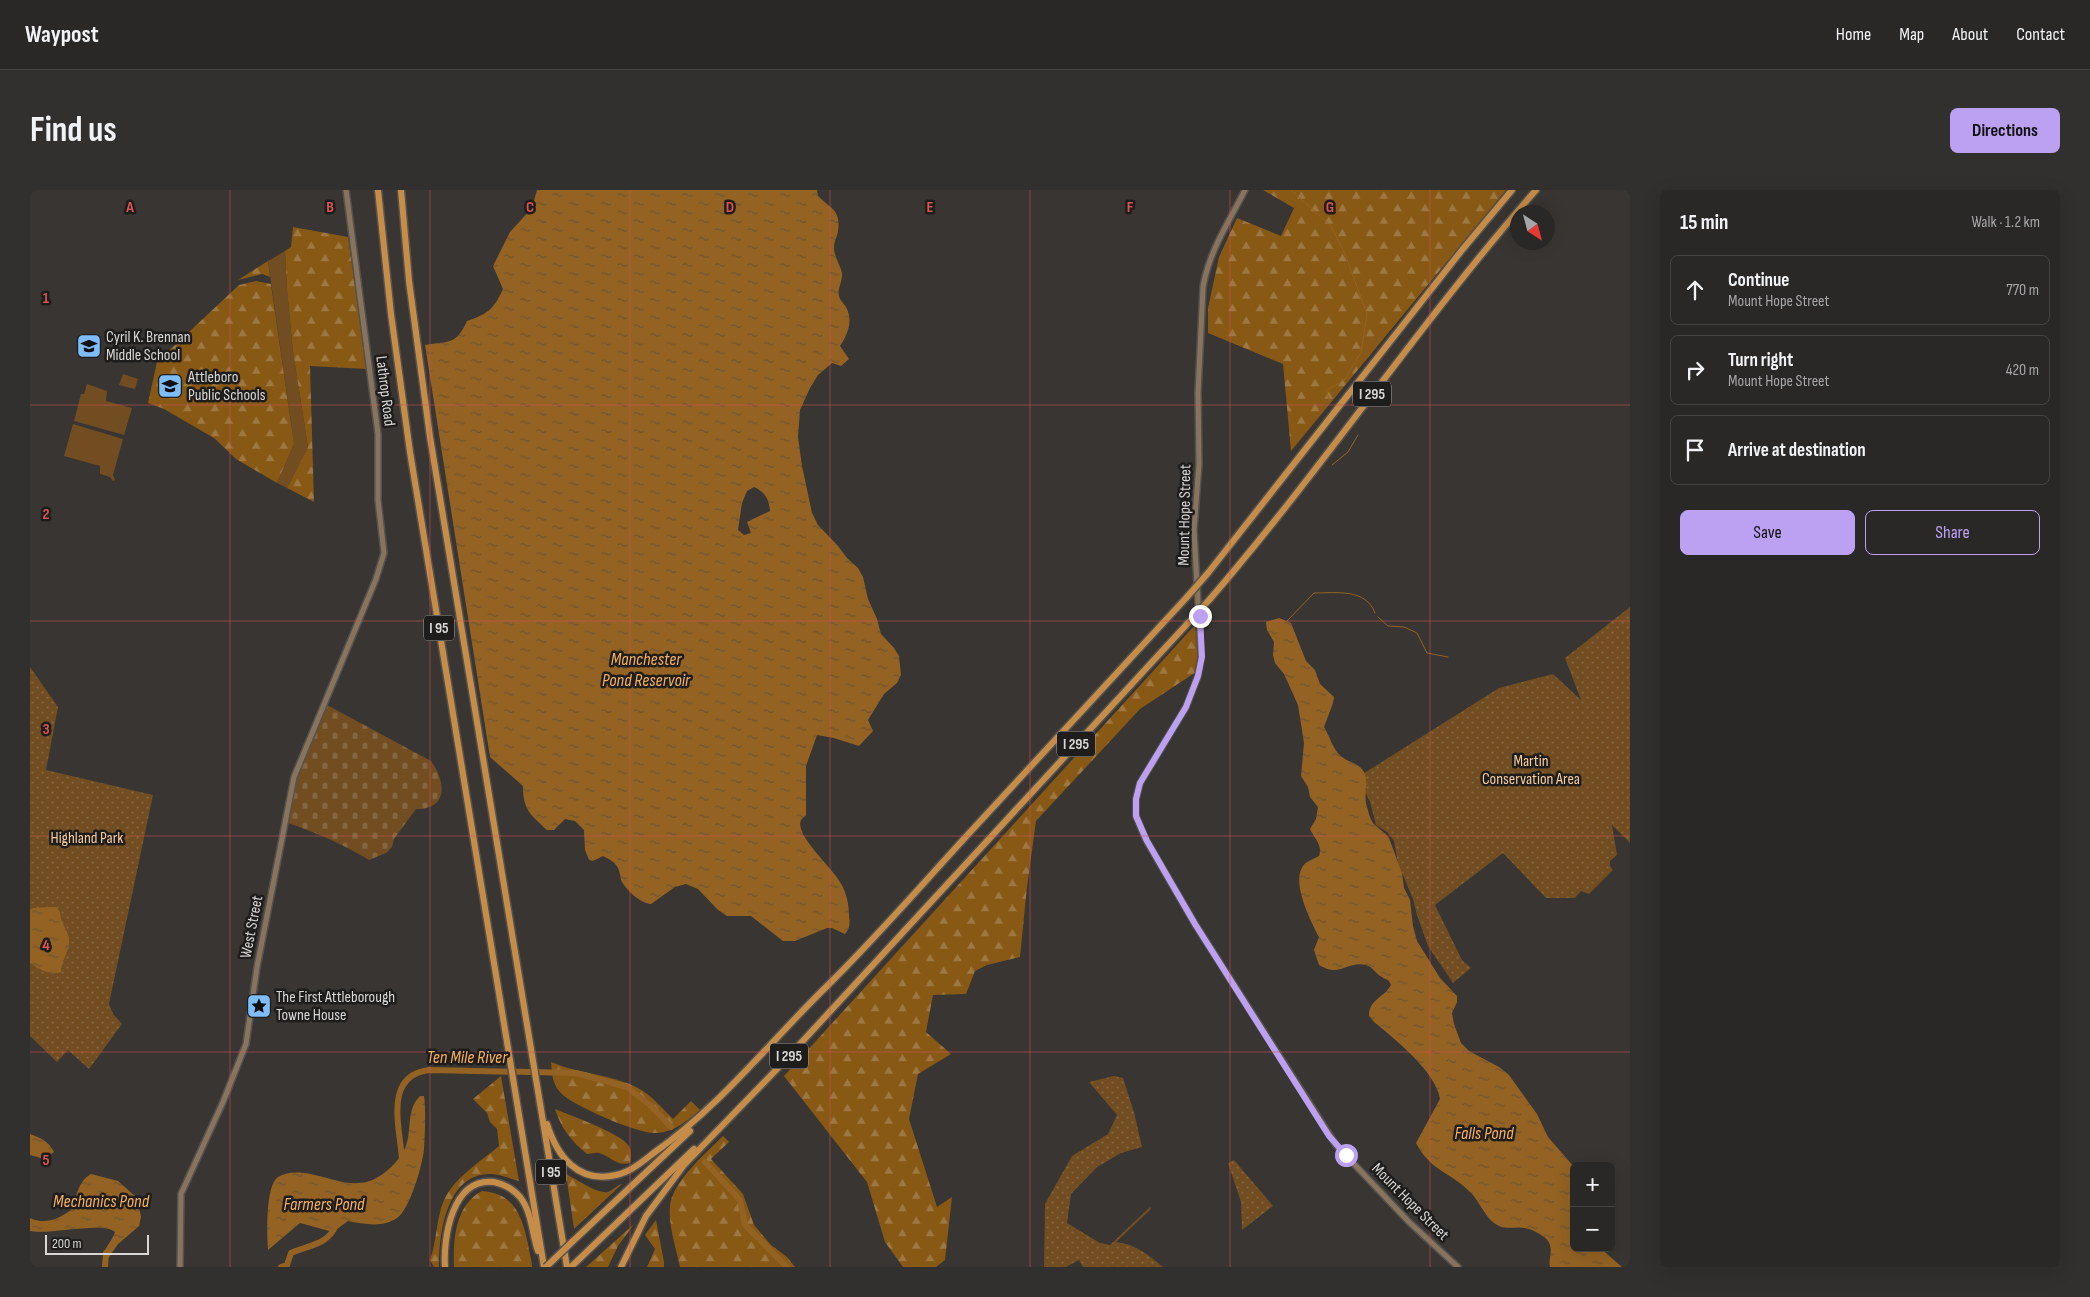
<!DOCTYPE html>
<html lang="en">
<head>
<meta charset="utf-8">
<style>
  body { margin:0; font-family:"Sofia Sans Condensed",sans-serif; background:#32302e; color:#f1f3f6 }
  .controls { position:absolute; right:15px; bottom:15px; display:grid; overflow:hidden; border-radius:8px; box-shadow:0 5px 20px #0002 }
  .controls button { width:45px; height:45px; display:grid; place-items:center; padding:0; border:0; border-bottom:1px solid #464443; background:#2a2826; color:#f1f3f6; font:25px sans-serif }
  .compass { position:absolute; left:1480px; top:15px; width:45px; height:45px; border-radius:50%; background:#2a2826; box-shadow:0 5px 20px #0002; rotate:144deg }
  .scale { position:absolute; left:15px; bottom:12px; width:104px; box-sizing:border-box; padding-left:5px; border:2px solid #d9d7d5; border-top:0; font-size:14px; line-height:18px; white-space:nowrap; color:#d9d7d5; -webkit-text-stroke:4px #1e1d1c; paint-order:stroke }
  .stop { position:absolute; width:15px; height:15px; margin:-11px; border:4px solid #bca0f2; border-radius:50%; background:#fff }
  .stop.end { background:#bca0f2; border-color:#fff; box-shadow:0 1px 5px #0008 }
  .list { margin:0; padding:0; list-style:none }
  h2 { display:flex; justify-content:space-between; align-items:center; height:65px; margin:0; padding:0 20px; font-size:21px }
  h2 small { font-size:16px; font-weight:400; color:#a5a6a7 }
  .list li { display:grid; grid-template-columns:32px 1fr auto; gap:15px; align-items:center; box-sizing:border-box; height:70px; margin:0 10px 10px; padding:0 10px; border:1px solid #464443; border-radius:8px }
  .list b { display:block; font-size:19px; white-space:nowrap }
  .list p { margin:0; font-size:16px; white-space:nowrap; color:#a5a6a7 }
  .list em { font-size:16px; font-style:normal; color:#a5a6a7 }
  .actions { display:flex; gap:10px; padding:15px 20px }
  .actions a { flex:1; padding:11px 0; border:1px solid #bca0f2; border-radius:8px; text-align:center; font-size:18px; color:#bca0f2 }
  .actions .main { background:#bca0f2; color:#111 }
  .icon { flex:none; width:28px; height:28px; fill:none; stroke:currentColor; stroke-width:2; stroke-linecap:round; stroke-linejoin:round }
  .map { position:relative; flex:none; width:1600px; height:1077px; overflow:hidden; border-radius:8px }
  header { display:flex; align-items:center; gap:30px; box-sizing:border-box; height:70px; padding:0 25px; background:#2a2826; border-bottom:1px solid #464443 }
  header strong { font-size:24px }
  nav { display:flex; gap:28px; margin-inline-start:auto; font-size:18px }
  .intro { display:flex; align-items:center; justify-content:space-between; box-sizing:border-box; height:120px; padding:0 30px }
  h1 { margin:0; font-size:35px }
  .button { padding:12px 22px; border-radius:8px; background:#bca0f2; color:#111; font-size:18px; font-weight:700 }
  main { display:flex; gap:30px; padding:0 30px }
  aside { flex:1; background:#2a2826; border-radius:8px; box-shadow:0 5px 20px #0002 }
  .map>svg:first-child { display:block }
</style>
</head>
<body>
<header>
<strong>Waypost</strong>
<nav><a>Home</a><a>Map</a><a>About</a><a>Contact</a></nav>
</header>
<div class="intro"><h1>Find us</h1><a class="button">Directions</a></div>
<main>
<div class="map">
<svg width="1600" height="1077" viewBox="0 0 1600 1077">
  <defs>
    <pattern id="forest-firs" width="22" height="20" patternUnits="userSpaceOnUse" patternTransform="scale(1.25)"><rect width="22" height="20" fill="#885815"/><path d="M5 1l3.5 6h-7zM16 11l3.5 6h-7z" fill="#9e7741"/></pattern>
    <pattern id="cemetery-stones" width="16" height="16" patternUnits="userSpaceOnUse" patternTransform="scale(1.25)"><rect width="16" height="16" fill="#714d21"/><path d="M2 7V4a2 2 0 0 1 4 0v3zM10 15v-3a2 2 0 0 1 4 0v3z" fill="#856640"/></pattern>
    <pattern id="park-dots" width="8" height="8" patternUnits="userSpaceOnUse" patternTransform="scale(1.25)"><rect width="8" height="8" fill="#714d21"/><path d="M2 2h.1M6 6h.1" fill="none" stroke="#856640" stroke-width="1.8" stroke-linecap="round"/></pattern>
    <pattern id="water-ripples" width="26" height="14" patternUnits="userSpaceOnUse" patternTransform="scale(1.25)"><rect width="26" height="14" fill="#946323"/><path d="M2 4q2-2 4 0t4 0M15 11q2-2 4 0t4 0" fill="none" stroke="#6f5330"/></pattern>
  </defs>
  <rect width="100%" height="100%" fill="#383532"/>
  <g fill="#714d21">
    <polygon points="255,61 257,99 263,162 278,257 257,298 247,293 264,254 238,71"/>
    <polygon points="93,184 108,189 105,199 89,195"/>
    <polygon points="57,194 77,201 76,211 102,218 94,245 44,231 51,204 54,204"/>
    <polygon points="43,234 93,249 83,285 85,290 83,291 80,287 70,284 70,276 34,266"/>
  </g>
  <g fill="url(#forest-firs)">
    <polygon points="1233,0 1476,0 1261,261 1253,174 1178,143 1178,118 1189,67 1207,28 1251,46 1264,18"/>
    <polygon points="263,37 318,47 337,179 280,176 284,312 257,298 278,257 263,162 257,99 255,61 261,57"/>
    <polygon points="238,71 240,87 232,84 208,90"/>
    <polygon points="226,91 241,94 264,254 247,293 206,269 184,248 134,219 118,213 127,172 209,95"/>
    <polygon points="1165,435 1169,455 1166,482 1110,519 1006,631 997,697 990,767 957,775 945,781 936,804 903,805 896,842 921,864 888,884 879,929 907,1017 922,1007 915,1070 906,1077 873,1077 855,1052 837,992 754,886"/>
    <path d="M 521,872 C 549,884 581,884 608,898 C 621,905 632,918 643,929 L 661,911 L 670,920 C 657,931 644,942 627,943 C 610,945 544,916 532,904 C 522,895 522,884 521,872 Z"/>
    <path d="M 471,886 L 489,991 C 481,989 472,985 463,984 C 416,981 409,1044 409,1077 L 404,1077 L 400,1070 C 407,1051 406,1029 414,1010 C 425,987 450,972 469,956 L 467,939 L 460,932 L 457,923 L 443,909 Z"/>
    <path d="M 525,919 C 539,925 590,943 598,955 C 602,960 601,967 600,973 C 586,977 581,966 569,963 C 566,962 560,964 557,964 C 541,951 531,938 525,919 Z"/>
    <path d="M 693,946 L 699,952 L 681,969 L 713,1004 L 724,1035 L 741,1055 L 757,1067 L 765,1077 L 650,1077 C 646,1058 638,1035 640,1016 C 642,992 676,963 693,946 Z"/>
    <path d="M 536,984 C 546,989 567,1004 578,1002 C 584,1000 586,995 592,994 L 544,1039 Z"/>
    <path d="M 452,1001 C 484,1003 492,1026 498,1054 C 499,1062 502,1070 502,1077 L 424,1077 C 423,1050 425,1015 452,1001 Z"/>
    <polygon points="626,1030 634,1072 634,1077 617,1077 625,1059 615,1045"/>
    <polygon points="604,1034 588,1056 578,1077 556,1077"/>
  </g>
  <path fill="url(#cemetery-stones)" d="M 297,515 L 401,571 C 415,590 420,619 386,619 L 364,649 L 362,657 L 356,663 L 339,670 C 313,654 287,643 258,633 L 265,592 Z"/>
  <g fill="url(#park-dots)">
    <polygon points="1600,417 1600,653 1582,635 1587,665 1580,671 1580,676 1583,680 1559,704 1551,701 1545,708 1516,708 1473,663 1405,715 1432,770 1441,778 1423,793 1398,756 1387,725 1383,709 1368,673 1364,651 1357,642 1346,635 1340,612 1328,587 1469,498 1523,484 1551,510 1535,468"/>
    <polygon points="0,477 28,517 16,580 123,605 79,814 83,824 92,834 59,879 38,860 27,872 0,846"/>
    <path d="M 1084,886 L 1093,888 L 1104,922 L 1112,957 L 1091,963 L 1067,977 L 1041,1004 L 1037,1033 L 1070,1053 L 1080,1055 L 1120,1017 L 1121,1019 L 1086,1052 C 1106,1054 1118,1065 1133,1077 L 1053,1077 L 1049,1070 L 1036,1077 L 1014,1077 L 1015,1014 L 1042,966 L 1078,944 L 1087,925 L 1059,892 Z"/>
    <polygon points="1204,970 1243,1016 1212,1040 1211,1012 1198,973"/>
  </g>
  <g fill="url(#water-ripples)" fill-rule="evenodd">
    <path d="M 507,0 L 787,0 L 788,6 C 801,19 811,20 808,41 C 807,47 804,52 804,57 C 804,67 810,74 812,83 C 813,91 807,99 809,106 C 810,111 815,114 817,119 C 823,132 817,146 810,156 L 819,169 L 811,176 L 802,173 L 788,185 L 780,198 L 770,220 L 768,247 L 772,276 L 782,323 L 788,335 L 808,356 L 817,368 L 828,378 L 833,387 L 838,409 L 847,429 L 851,444 L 864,458 L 869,466 L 871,485 L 867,493 L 854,504 L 838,530 L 843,541 L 829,556 L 804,548 L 787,545 L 776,576 L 776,625 C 775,627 772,628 771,630 C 764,644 801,677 808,689 C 816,700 819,713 819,726 C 820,734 820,738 815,744 L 802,738 L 797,738 L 765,751 L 753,751 L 721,726 L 697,726 L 688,720 L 668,699 L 656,694 L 645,697 L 621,714 C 611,714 595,699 591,690 C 590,686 590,682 588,678 C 585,672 579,669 573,666 L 563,671 L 559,670 L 555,660 L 554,640 L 545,631 L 535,629 L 524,640 L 517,640 C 500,624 493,620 493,596 L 460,567 L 395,155 C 420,151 426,155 437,131 C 458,124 464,119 473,99 L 463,76 L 480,42 L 502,18 ZM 724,297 C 735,302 739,309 740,321 L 717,332 L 721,343 L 714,345 L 708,340 L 712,313 L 717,301 Z"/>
    <path d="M 1249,428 L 1261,433 L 1276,471 L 1285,480 L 1290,494 L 1304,507 L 1303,513 L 1294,537 C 1300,546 1303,561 1312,567 C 1320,573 1329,573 1334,582 C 1339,593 1334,603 1336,613 C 1338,620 1340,631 1345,635 C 1350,640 1355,642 1359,648 L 1372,683 L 1374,698 L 1380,710 L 1383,736 L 1387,751 L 1410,788 L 1427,806 L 1427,812 L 1422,823 L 1424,834 L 1431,853 L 1439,861 L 1469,877 L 1479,885 L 1507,924 L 1518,947 L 1544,977 L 1544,1058 L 1570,1058 L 1592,1077 L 1520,1077 C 1518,1068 1524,1060 1518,1051 C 1515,1046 1502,1039 1495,1038 C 1486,1036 1478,1040 1469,1036 C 1456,1030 1451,1014 1442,1004 C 1422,982 1402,983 1386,953 L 1410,909 C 1406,882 1365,849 1344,832 L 1339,826 C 1339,809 1354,808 1361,795 L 1359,791 C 1357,789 1354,789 1352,787 C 1346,784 1343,777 1336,775 C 1316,771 1311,788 1289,775 L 1284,760 L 1289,747 C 1281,732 1261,693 1273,676 C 1276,671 1284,669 1289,666 C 1293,655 1284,648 1280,639 L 1286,629 L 1288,617 L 1280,607 L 1278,597 L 1271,586 L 1274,553 L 1268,515 L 1254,484 L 1245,473 L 1243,465 L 1244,452 L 1237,440 L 1236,432 Z"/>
    <path d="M 20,717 L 26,717 L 30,722 C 30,734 38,738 39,750 C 40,760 31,771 31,782 C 21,786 9,779 0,773 L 0,720 L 3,718 Z"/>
    <path d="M 390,906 L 394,906 C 396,918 395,947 394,960 C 392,976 380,1019 367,1028 C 352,1038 334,1034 318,1031 L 303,1042 L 270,1033 L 238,1060 C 237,1045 235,996 248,987 C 260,979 280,983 293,987 C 311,992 331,998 348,987 C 359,981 372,967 376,956 C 382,939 376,920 390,906 Z"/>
    <path d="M 0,944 C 11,948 18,951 24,962 L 14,969 L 0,965 Z"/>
    <path d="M 61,984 L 88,991 L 106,1007 L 109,1017 L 111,1027 L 109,1036 L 88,1054 L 77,1070 L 73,1069 C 72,1059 83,1051 85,1042 C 74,1031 19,1045 0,1041 L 0,1028 C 15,1035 29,1029 41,1020 C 47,1006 48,991 61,984 Z"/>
  </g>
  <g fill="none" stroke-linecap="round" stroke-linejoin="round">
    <g stroke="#946323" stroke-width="1">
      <polyline points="1261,0 1301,36 1315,64 1337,124 1331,162 1315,189 1296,201 1300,211"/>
      <polyline points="1302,275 1318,262 1328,245"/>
      <polyline points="1348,427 1358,436 1374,437 1387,443 1397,463 1418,467"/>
      <path d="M 1257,431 L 1284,403 C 1306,403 1336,398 1345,423"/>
    </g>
    <g stroke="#946323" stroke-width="6">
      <path d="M 372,971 C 371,940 352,886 399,880 L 546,883 L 597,897 L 621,916 L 641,937"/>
      <polyline points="675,972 710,1010 715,1035 757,1077"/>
      <polyline points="75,1077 76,1063"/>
      <path d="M 251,1077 L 257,1075 L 261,1063 C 279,1055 298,1055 306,1035"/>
    </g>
    <defs>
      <g id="secondary">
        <path d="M 1215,0 C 1199,32 1179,61 1173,97 L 1168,203 L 1169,274 L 1164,340 L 1171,467 L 1168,486 L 1156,517 L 1110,593 L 1106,609 L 1106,626 L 1115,648 L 1165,734 L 1306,955 L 1379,1032 L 1428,1077"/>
        <polyline points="150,1077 151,1004 193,912 216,854 227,777 264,587 346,389 354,363 348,310 348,244 316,0"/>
      </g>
      <g id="highway">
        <polyline points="348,0 361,124 380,262 514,1077"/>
        <polyline points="371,0 379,91 400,247 537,1077"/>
        <polyline points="1178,383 1432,60 1482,0"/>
        <path d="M 1180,409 C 1294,277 1391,131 1506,0"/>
        <path d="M 517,934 C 527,966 548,994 586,985 C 601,982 613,971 625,962 C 690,916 739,853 796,797 C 847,747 894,692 943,639 C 1014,562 1086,485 1157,407"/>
        <polyline points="542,1052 660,941"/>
        <path d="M 415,1077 C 413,1048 422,987 464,992 C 474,994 483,999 490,1007 C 502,1022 502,1044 508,1061"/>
        <polyline points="541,1077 664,959"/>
        <polyline points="591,1077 616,1026 654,975 747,879 1158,433"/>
      </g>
    </defs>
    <use href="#secondary" stroke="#54514e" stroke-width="8"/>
    <use href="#highway" stroke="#54514e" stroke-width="9"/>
    <use href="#secondary" stroke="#88745d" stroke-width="5"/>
    <use href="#highway" stroke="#c68d48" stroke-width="6"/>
    <defs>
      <g id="highway-bridge">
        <polyline points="1157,407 1178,383"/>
        <polyline points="1158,433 1180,409"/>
        <polyline points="516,1077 542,1052"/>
      </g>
    </defs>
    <use href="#highway-bridge" stroke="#54514e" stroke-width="9" stroke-linecap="butt"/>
    <use href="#highway-bridge" stroke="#c68d48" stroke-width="6"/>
  </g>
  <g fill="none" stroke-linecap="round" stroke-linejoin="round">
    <polyline stroke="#bca0f2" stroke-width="6" points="1170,426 1172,467 1168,486 1156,517 1110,593 1106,609 1106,626 1117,651 1165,734 1299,946 1316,965"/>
  </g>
  <path fill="none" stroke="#d75453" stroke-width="1" stroke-opacity="0.55" d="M 200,0 L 200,1077M 400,0 L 400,1077M 600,0 L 600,1077M 800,0 L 800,1077M 1000,0 L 1000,1077M 1200,0 L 1200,1077M 1400,0 L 1400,1077M 0,215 L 1600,215M 0,431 L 1600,431M 0,646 L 1600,646M 0,862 L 1600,862"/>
  <defs>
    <symbol id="school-square" viewBox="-11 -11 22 22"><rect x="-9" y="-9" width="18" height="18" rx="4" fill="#7fbdfa" stroke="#1e1d1c"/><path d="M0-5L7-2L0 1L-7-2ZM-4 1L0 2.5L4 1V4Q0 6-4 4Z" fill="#111"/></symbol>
    <symbol id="sight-square" viewBox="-11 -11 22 22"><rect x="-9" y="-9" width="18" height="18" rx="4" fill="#7fbdfa" stroke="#1e1d1c"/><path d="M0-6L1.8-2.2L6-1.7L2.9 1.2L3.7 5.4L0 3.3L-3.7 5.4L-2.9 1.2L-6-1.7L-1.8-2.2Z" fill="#111"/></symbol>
  </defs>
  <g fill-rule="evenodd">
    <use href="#school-square" x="45" y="142" width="28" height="28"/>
    <use href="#school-square" x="126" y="182" width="28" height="28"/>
    <use href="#sight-square" x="215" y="802" width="28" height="28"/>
  </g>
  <g text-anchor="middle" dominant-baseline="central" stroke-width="5" stroke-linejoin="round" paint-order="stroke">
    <g fill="#1e1d1c" stroke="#a19f9e" stroke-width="1">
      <rect x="1323" y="191.5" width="38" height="25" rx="4"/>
      <rect x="394" y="425.5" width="30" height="25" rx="4"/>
      <rect x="1027" y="541.5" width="38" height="25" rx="4"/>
      <rect x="740" y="853.5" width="38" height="25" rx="4"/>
      <rect x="506" y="969.5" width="30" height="25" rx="4"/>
    </g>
    <g font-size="15" font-weight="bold" fill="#d9d7d5">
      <text x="1342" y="204">I 295</text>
      <text x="409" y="438">I 95</text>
      <text x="1046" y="554">I 295</text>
      <text x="759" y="866">I 295</text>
      <text x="521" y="982">I 95</text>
    </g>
    <g font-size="16" fill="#d9d7d5" stroke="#1e1d1c" text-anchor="start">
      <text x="76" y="147">Cyril K. Brennan<tspan x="76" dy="18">Middle School</tspan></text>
      <text x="158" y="187">Attleboro<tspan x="158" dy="18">Public Schools</tspan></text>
      <text x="246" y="807">The First Attleborough<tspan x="246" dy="18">Towne House</tspan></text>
    </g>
    <g font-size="16" fill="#d9d7d5" stroke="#1e1d1c">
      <text transform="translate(355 201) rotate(83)">Lathrop Road</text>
      <text transform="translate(1155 325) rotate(-89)">Mount Hope Street</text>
      <text transform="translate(222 737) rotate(-79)">West Street</text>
      <text transform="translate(1380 1012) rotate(45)">Mount Hope Street</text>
    </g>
    <g font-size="16" fill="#f7cc9d" stroke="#1e1d1c">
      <text x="1501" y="571">Martin<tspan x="1501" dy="18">Conservation Area</tspan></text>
      <text x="57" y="648">Highland Park</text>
    </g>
    <g font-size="18" font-style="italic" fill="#f8b15d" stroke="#1e1d1c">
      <text x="616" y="469">Manchester<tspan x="616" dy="21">Pond Reservoir</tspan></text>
      <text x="437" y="867">Ten Mile River</text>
      <text x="1454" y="943">Falls Pond</text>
      <text x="71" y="1011">Mechanics Pond</text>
      <text x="294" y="1014">Farmers Pond</text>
    </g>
  </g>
  <g font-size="16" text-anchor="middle" font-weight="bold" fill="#d75453" stroke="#1e1d1c" stroke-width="5" stroke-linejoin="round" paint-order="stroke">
    <text x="100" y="22">A</text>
    <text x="300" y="22">B</text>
    <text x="500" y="22">C</text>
    <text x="700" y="22">D</text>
    <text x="900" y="22">E</text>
    <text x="1100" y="22">F</text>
    <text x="1300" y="22">G</text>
    <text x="16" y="113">1</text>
    <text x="16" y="329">2</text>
    <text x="16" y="544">3</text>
    <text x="16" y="760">4</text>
    <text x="16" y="975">5</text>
  </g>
</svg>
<div class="controls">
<button>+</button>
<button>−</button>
</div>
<svg class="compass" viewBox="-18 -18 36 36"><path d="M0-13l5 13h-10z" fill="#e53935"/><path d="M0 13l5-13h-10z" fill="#a5a6a7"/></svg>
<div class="scale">200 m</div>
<div class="stop" style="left:1316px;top:965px"></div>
<div class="stop end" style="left:1170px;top:426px"></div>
</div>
<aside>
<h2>15 min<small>Walk · 1.2 km</small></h2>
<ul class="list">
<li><svg class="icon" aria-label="ahead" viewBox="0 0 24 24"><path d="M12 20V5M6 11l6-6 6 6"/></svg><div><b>Continue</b><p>Mount Hope Street</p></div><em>770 m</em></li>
<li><svg class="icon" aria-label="right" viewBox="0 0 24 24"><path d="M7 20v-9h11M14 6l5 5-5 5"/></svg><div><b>Turn right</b><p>Mount Hope Street</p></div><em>420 m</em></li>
<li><svg class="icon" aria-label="arrive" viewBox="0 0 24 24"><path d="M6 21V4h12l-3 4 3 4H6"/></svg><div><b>Arrive at destination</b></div></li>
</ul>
<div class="actions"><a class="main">Save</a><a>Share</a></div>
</aside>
</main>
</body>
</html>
